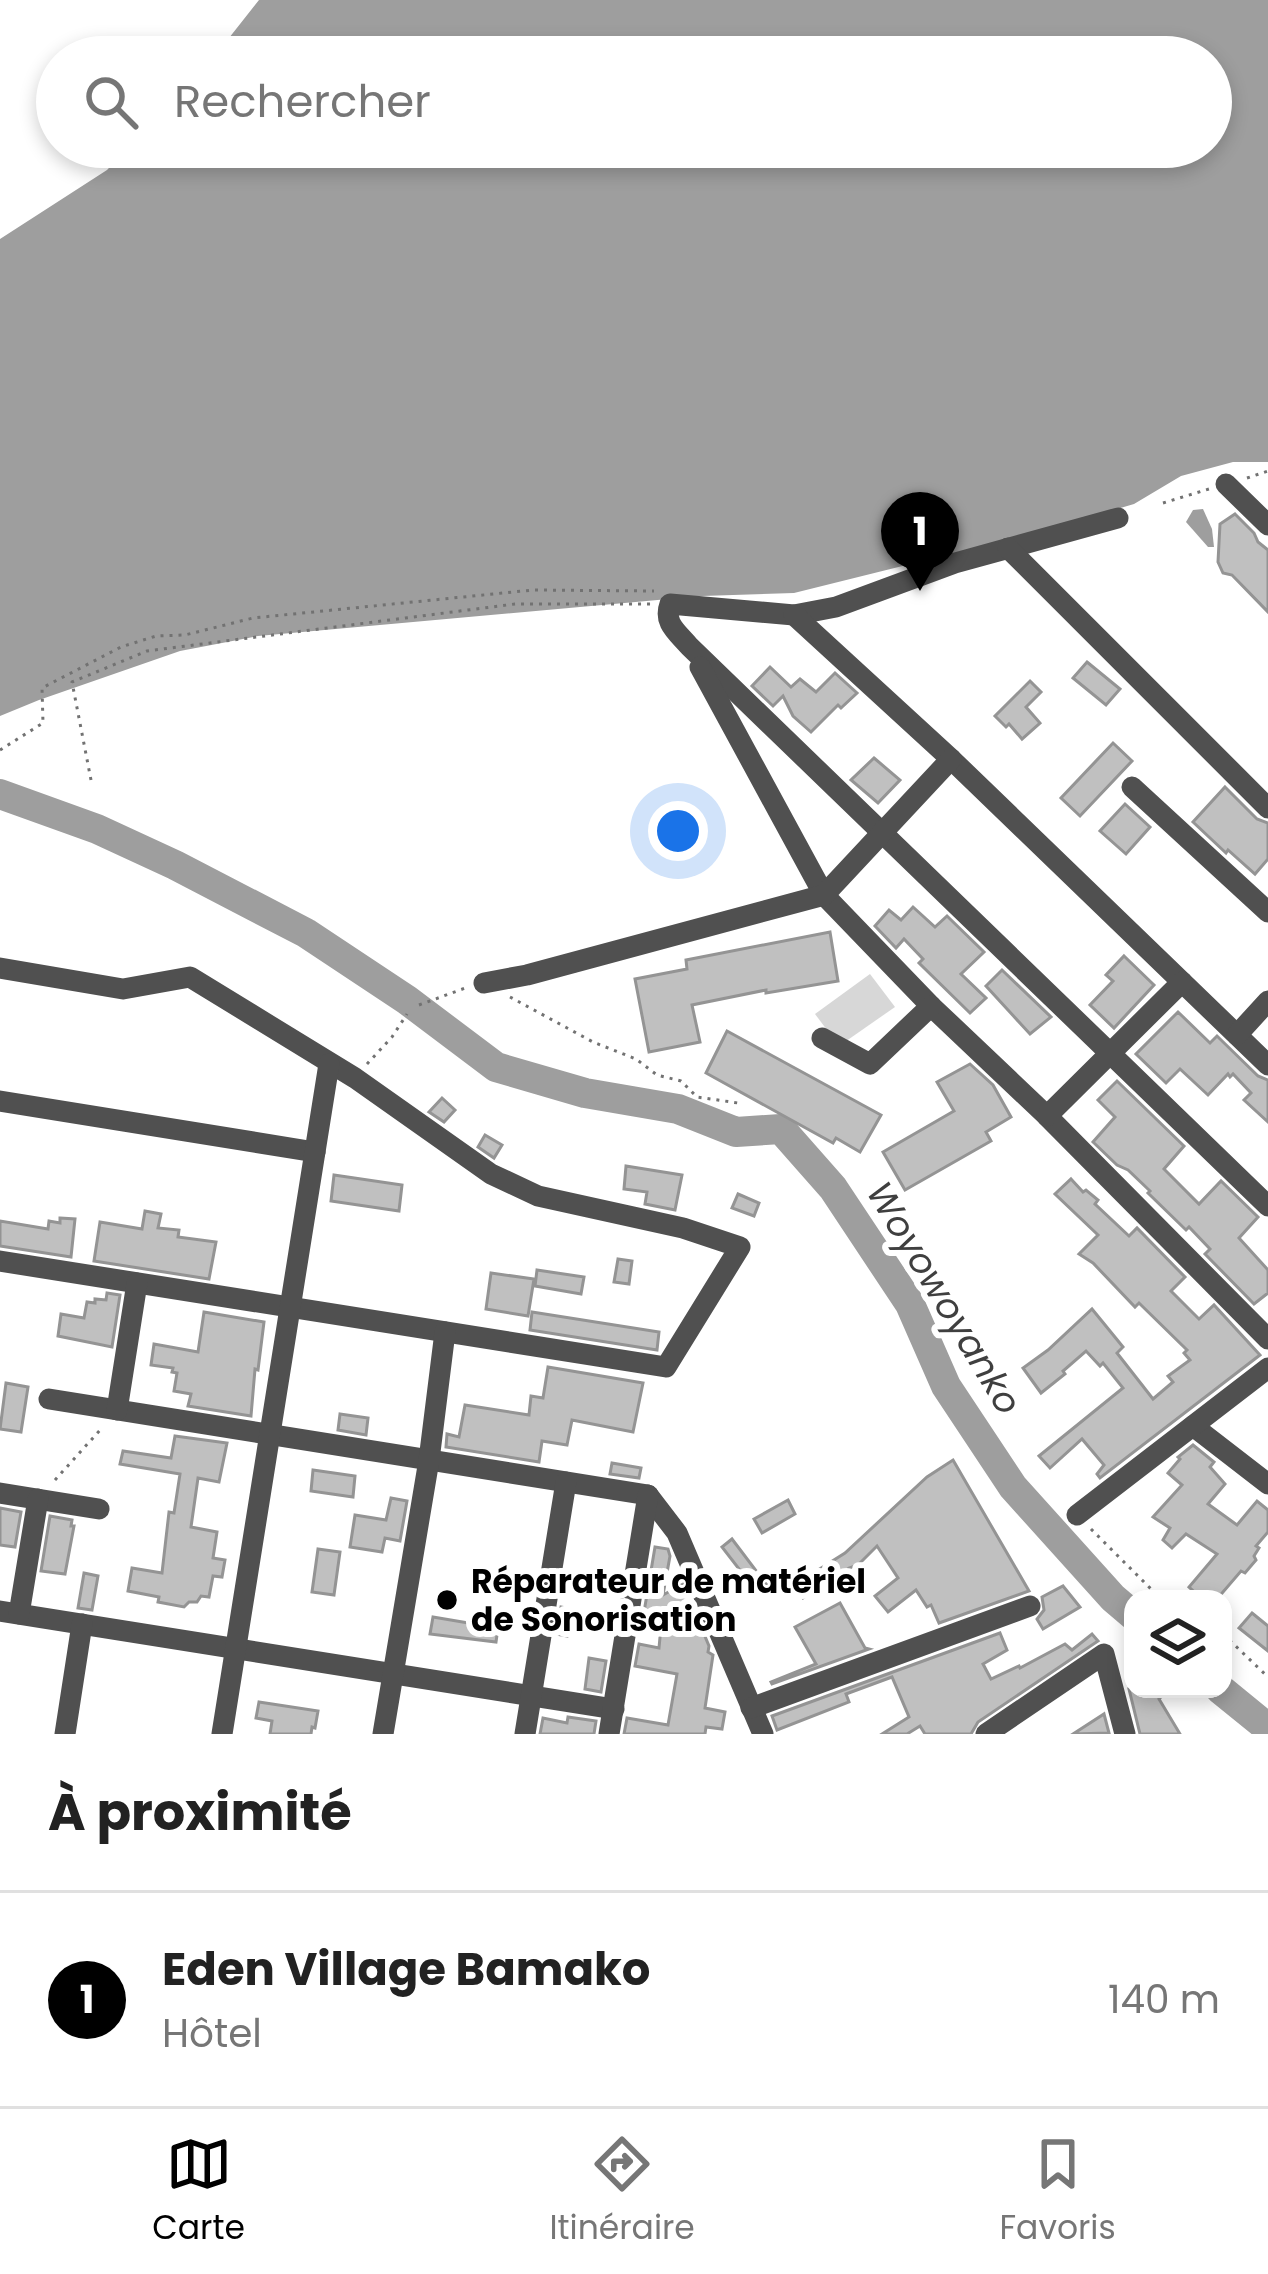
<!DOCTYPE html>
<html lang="fr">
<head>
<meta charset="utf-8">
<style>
  body { margin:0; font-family:Poppins,sans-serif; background:#f6f6f6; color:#222 }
  .controls { position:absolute; right:36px; bottom:36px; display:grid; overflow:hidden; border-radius:24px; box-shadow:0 6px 18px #0003 }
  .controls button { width:108px; height:108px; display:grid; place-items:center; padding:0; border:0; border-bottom:3px solid #e0e0e0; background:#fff; color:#222; font:60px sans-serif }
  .you { position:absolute; left:678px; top:831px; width:42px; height:42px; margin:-30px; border:9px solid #fff; border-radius:50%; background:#1a73e8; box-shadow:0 0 0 18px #1a73e833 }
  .badge { display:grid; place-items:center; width:78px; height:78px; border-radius:50%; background:#000; color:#fff; font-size:39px; font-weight:700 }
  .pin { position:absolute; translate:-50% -99px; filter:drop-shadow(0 3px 6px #0008) }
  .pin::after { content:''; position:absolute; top:63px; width:42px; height:36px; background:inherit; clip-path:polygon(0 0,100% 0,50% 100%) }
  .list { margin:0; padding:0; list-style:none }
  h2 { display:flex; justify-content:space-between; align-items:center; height:156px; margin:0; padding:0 48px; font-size:51px }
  h2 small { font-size:39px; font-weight:400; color:#767676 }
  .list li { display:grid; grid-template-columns:78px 1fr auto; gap:36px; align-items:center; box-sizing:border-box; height:216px; padding:0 48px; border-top:3px solid #e0e0e0 }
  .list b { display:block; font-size:45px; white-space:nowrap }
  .list p { margin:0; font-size:39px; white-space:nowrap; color:#767676 }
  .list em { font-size:39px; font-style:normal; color:#767676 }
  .icon { flex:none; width:66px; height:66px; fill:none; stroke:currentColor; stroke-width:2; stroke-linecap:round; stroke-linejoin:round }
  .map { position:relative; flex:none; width:1268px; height:1734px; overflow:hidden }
  .search { position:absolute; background:#fff; box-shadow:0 6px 18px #0003; left:36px; right:36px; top:36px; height:132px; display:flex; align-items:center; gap:30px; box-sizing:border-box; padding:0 42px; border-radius:66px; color:#767676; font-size:45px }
  .sheet { height:372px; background:#fff }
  nav { display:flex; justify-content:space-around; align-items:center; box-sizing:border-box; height:168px; border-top:3px solid #e0e0e0; background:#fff; font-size:33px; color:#767676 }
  nav a { display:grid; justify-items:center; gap:6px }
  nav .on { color:#000 }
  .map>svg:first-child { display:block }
</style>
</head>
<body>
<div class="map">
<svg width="1268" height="1734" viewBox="0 0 1268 1734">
  <rect width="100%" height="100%" fill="#fff"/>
  <polygon fill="#d7d7d7" points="870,974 895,1007 839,1046 815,1014"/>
  <g fill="#9e9e9e">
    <polygon points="259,0 1268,0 1268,462 1233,462 1181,476 1134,504 1039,532 794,593 702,596 258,636 180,651 39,700 0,716 0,239 107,170 129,147 1211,147 1211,57 214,57"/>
    <polygon points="1203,509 1212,529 1214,547 1208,547 1186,522 1193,510"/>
  </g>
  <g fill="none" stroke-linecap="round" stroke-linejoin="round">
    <g stroke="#9e9e9e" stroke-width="30">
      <polyline points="0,794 97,829 175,865 306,933 407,1000 496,1067 585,1093 678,1109 736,1132 781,1129 833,1188 910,1304 946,1386 1013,1487 1113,1598 1133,1615"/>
      <polyline points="1220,1689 1268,1728"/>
    </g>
  </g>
  <g fill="#c0c0c0" stroke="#949494" stroke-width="3">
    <polygon points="1235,514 1254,533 1258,542 1268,550 1268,612 1232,575 1223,573 1218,562 1220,524"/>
    <polygon points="1087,662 1120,689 1106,705 1073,678"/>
    <polygon points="770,667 791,687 800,679 816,692 835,673 857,693 841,708 838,705 811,732 793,716 783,696 773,706 752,686"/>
    <polygon points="1030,681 1041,692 1026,707 1040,723 1022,739 1009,724 1006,727 995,716"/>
    <polygon points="1113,743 1132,761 1080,816 1061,798"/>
    <polygon points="874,758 900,780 878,803 851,780"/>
    <polygon points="1225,787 1257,819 1268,823 1268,859 1255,874 1228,850 1226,853 1193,822"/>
    <polygon points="1125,804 1150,827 1126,854 1100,831"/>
    <polygon points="913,907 935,927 947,916 984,952 961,974 986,998 970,1013 919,963 923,959 904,939 896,948 875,926 889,910 901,920"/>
    <polygon points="830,932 838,981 766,993 766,990 692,1005 700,1042 649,1052 635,979 687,969 686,960"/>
    <polygon points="1124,956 1154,985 1114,1028 1090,1005 1113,981 1106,975"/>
    <polygon points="1002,970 1051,1017 1030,1034 986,986"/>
    <polygon points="1178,1012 1210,1043 1217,1036 1258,1076 1268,1080 1268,1122 1244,1100 1251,1093 1233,1074 1230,1077 1228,1074 1208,1095 1180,1069 1166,1083 1136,1054"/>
    <polygon points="727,1031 881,1115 860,1152 836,1138 833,1143 706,1073"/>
    <polygon points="970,1064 993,1085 1011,1117 986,1132 991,1141 905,1190 883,1152 954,1111 937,1082"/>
    <polygon points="1117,1081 1184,1146 1164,1169 1199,1204 1221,1181 1258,1217 1239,1238 1268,1270 1268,1293 1254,1304 1205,1254 1210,1249 1189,1227 1186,1230 1148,1193 1150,1191 1128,1170 1117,1165 1093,1142 1115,1117 1098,1100"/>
    <polygon points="442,1098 455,1110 444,1122 429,1112"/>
    <polygon points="485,1135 502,1145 494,1158 478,1147"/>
    <polygon points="626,1166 682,1175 675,1210 645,1204 647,1192 624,1189"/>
    <polygon points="334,1175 402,1185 399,1211 331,1201"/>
    <polygon points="1071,1179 1083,1192 1086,1190 1098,1200 1095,1204 1129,1236 1137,1228 1185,1277 1171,1291 1199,1319 1214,1305 1260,1355 1100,1478 1097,1474 1104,1465 1082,1439 1050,1468 1039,1456 1123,1388 1103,1363 1100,1366 1086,1351 1063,1371 1065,1374 1041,1393 1023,1368 1048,1350 1092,1309 1123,1347 1117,1353 1153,1399 1173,1382 1168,1376 1190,1360 1184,1353 1187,1350 1139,1303 1135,1307 1093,1263 1079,1254 1098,1235 1055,1194"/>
    <polygon points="738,1194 759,1203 754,1216 732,1208"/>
    <polygon points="145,1211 161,1214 158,1228 179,1230 178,1237 216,1242 209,1279 94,1261 100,1222 142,1229"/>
    <polygon points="60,1218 75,1219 71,1257 0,1246 0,1221 48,1229 49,1221 60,1223"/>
    <polygon points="618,1259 632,1261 629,1284 614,1282"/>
    <polygon points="537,1270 584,1277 581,1294 535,1286"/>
    <polygon points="491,1273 534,1279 528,1316 486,1309"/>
    <polygon points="107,1293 120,1295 112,1347 58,1336 61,1314 84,1318 87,1302 95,1303 95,1299 106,1300"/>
    <polygon points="204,1312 264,1322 258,1370 255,1369 251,1416 188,1406 191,1394 174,1391 177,1373 172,1372 173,1368 151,1365 154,1344 198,1352"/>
    <polygon points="532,1312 659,1332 657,1350 530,1330"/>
    <polygon points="548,1367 643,1383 633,1432 572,1420 567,1445 542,1441 539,1462 446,1447 447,1434 459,1437 465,1405 529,1415 531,1396 543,1398"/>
    <polygon points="6,1383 28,1387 21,1432 0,1429"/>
    <polygon points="340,1414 368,1418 366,1435 338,1430"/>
    <polygon points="175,1436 227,1443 219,1482 198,1478 191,1527 217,1532 213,1558 225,1560 222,1577 213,1576 209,1597 201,1596 197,1602 189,1602 184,1607 158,1602 159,1597 128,1591 132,1568 162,1573 169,1512 174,1513 180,1474 120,1464 123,1451 171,1458"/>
    <polygon points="1193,1445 1214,1462 1210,1467 1225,1484 1208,1504 1237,1525 1257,1501 1268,1510 1268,1532 1256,1546 1259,1548 1254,1556 1256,1560 1245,1573 1241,1571 1217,1599 1202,1599 1189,1587 1217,1554 1186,1534 1172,1548 1163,1540 1170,1528 1153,1517 1182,1485 1168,1473 1180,1459 1178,1457"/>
    <polygon points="953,1460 1029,1591 939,1623 931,1605 927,1607 916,1590 888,1612 875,1596 898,1578 877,1546 858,1565 849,1568 803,1598 798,1591 820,1572 818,1570 845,1553 927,1477"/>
    <polygon points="612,1463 641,1468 639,1478 610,1474"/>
    <polygon points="313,1470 355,1476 353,1497 311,1491"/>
    <polygon points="391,1498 407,1501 400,1541 385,1538 382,1552 350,1547 355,1515 386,1520"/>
    <polygon points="788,1500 795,1514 762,1533 754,1519"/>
    <polygon points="0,1508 21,1512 15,1547 0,1545"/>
    <polygon points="50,1516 72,1520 71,1526 74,1526 65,1574 41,1571"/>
    <polygon points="732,1539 766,1584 756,1591 722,1547"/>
    <polygon points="655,1547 668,1549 670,1556 663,1595 683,1584 709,1646 708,1652 713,1655 705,1708 725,1712 722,1729 706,1727 705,1734 624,1734 627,1718 668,1725 677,1674 635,1666 639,1644 659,1648 662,1616 644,1612"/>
    <polygon points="318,1549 340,1552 334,1595 312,1592"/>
    <polygon points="594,1569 620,1574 617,1592 591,1588"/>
    <polygon points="84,1573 98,1576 92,1610 78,1608"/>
    <polygon points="1063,1586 1080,1607 1043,1629 1037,1619 1044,1610 1042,1597"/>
    <polygon points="840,1603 865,1648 869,1649 772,1684 771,1682 816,1664 795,1627"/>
    <polygon points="561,1607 571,1609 567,1636 556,1634"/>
    <polygon points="1252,1613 1268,1626 1268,1651 1239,1628"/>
    <polygon points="433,1617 498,1628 496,1642 430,1634"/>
    <polygon points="1000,1633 1007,1650 983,1664 991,1679 1019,1666 1020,1668 1065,1644 1072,1650 1092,1634 1098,1641 978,1722 971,1734 925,1734 920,1726 907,1734 882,1734 909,1717 892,1677 846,1694 849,1702 777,1730 772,1716"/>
    <polygon points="589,1658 606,1661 601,1692 585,1689"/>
    <polygon points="1129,1689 1155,1689 1162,1696 1159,1699 1180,1734 1140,1734"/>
    <polygon points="259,1702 318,1711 315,1728 312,1727 311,1734 270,1734 272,1721 256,1718"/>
    <polygon points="1104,1714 1109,1733 1073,1734"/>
    <polygon points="568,1717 596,1721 594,1734 540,1734 543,1718 567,1723"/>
  </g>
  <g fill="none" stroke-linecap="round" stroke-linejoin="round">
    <g stroke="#727272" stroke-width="3" stroke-dasharray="3 6" stroke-linecap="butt">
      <polyline points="1247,478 1268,471"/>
      <polyline points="1163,503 1209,489"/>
      <polyline points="0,750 43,723 42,688 121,647 156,636 185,635 253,618 533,590 654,591"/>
      <polyline points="91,780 72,682 147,651 515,604 653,604"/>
      <polyline points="510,997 593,1042 636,1059 657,1075 681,1081 697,1097 738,1103"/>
      <polyline points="419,1005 468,987"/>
      <polyline points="367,1064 392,1037 407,1014"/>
      <polyline points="55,1480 101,1429"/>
      <polyline points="1091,1529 1158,1596 1169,1599"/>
      <polyline points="1223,1634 1268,1677"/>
    </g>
    <g stroke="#505050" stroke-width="21">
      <polyline points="1226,484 1268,525"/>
      <path d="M 1118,518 L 955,563 L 836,607 L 794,615 L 670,604 C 663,623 677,632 689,646 L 1268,1206"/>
      <polyline points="1008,548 1268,808"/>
      <polyline points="794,615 951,759 1268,1065"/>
      <polyline points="700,667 824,895 931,1006 1047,1116 1268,1339"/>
      <polyline points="1132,787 1268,912"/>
      <polyline points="0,968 123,989 190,977 355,1078 491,1174 538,1196 683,1228 740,1247 666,1367 0,1261"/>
      <polyline points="484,983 527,975 824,895 951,759"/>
      <polyline points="1237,1035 1268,1001"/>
      <polyline points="822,1038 870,1064 931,1006"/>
      <polyline points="0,1101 315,1152"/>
      <polyline points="1047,1116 1182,982"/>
      <polyline points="49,1399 648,1495 677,1533 763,1734"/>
      <polyline points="117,1410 137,1283"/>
      <polyline points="1193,1426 1268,1484"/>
      <polyline points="0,1493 99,1509"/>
      <polyline points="1077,1515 1268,1368"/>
      <polyline points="0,1611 614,1709"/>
      <polyline points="19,1614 38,1499"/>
      <polyline points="751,1708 1030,1606"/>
      <polyline points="65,1734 82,1624"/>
      <polyline points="222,1734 329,1064"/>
      <polyline points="383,1734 429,1460 445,1332"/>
      <polyline points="525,1734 566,1482"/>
      <polyline points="609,1734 648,1495"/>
      <polyline points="986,1734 1104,1654 1125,1734"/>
    </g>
  </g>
  <circle fill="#000" stroke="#fff" stroke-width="4.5" cx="447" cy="1600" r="12"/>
  <g text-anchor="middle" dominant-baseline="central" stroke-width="12" stroke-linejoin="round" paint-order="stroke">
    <g font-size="33" font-weight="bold" fill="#000" stroke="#fff" text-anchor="start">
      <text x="471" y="1581">Réparateur de matériel<tspan x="471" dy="38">de Sonorisation</tspan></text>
    </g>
    <g font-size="36" font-style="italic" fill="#3f3f3f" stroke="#fff">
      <text transform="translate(944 1298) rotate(59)">Woyowoyanko</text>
    </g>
  </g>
</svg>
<div class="controls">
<button><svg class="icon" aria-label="layers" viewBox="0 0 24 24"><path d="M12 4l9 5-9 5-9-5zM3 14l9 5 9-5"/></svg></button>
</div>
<div class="you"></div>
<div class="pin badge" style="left:920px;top:591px">1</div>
<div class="search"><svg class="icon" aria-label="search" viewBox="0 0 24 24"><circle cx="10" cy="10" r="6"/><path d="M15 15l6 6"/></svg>Rechercher</div>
</div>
<section class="sheet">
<h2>À proximité<small></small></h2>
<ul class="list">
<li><span class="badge">1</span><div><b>Eden Village Bamako</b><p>Hôtel</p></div><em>140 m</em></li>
</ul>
</section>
<nav>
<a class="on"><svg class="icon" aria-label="map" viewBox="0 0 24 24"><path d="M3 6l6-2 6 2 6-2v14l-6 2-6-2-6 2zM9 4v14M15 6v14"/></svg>Carte</a>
<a><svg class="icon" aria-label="directions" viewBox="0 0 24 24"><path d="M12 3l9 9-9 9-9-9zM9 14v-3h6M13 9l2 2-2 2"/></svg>Itinéraire</a>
<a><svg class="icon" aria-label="saved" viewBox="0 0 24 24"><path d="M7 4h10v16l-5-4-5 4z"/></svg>Favoris</a>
</nav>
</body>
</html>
